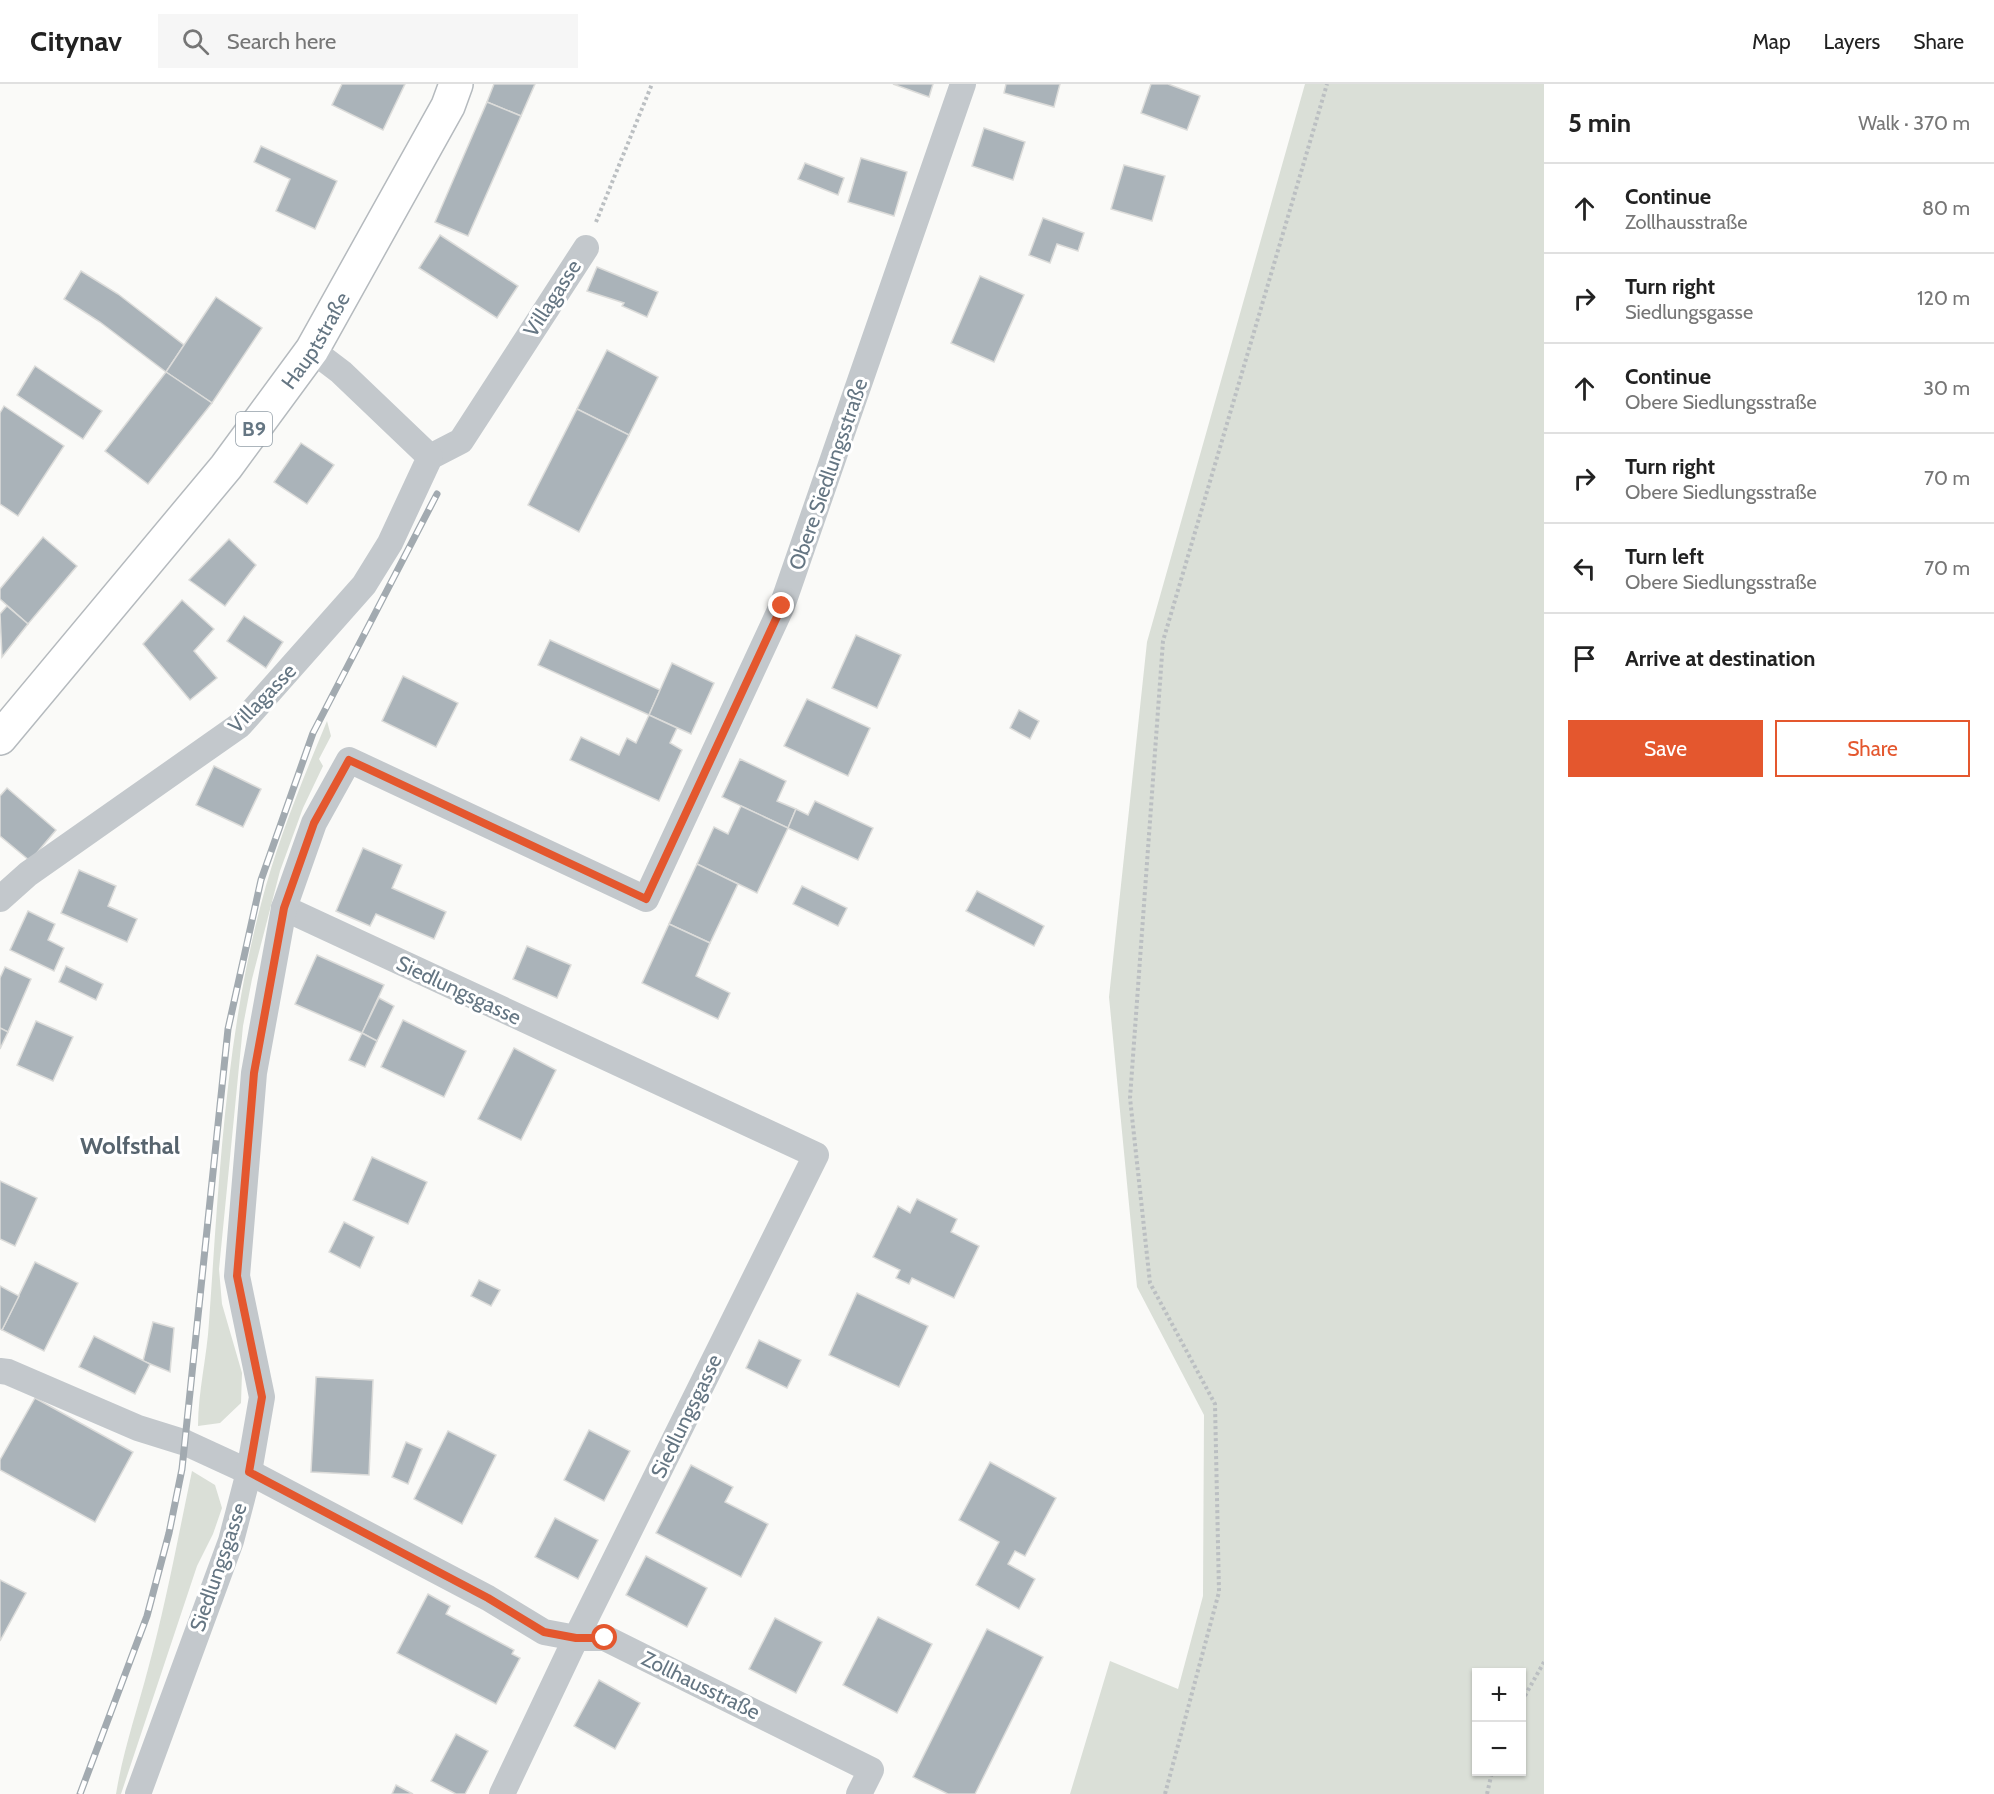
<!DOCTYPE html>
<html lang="en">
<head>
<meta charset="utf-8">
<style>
  body { margin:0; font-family:Cabin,sans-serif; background:#f6f6f6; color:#222 }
  .controls { position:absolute; right:18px; bottom:18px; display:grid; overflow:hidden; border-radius:0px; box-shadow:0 2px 4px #0004 }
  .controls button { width:54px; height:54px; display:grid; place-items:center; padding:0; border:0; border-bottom:2px solid #e0e0e0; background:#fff; color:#222; font:30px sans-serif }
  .stop { position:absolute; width:18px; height:18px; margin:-14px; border:4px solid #e4572e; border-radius:50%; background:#fff }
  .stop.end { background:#e4572e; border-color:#fff; box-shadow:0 2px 6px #0008 }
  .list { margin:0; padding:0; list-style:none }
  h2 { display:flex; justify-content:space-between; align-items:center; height:78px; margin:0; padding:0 24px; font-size:26px }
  h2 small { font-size:20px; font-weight:400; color:#767676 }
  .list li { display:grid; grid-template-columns:39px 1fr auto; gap:18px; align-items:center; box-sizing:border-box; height:90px; padding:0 24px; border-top:2px solid #e0e0e0 }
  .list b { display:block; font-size:22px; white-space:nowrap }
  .list p { margin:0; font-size:20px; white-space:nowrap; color:#767676 }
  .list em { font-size:20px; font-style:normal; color:#767676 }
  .actions { display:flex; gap:12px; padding:18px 24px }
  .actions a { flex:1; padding:14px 0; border:2px solid #e4572e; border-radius:0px; text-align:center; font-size:21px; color:#e4572e }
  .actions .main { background:#e4572e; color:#fff }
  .icon { flex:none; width:33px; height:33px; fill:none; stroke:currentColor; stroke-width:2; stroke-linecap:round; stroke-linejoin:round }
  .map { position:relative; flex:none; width:1544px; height:1710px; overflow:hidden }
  header { display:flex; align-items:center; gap:36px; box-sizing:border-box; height:84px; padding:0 30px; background:#fff; border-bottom:2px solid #e0e0e0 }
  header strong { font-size:28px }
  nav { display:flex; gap:33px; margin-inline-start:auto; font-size:21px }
  .search { width:420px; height:54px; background:#f6f6f6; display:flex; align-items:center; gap:15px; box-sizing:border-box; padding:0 21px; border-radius:0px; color:#767676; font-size:22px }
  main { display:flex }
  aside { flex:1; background:#fff }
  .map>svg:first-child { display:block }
</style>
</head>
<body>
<header>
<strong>Citynav</strong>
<div class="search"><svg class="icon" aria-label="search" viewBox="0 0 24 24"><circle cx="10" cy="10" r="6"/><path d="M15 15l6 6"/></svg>Search here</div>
<nav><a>Map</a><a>Layers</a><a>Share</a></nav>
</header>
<main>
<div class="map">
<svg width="1544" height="1710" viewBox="0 0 1544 1710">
  <rect width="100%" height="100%" fill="#fafaf8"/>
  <g fill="#dadfd7" fill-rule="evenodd">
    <path d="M 1305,0 L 1544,0 L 1544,1710 L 1070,1710 L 1110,1577 L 1178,1605 L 1203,1512 L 1204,1331 L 1137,1203 L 1109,913 L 1147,558 ZM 1522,1588 L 1522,1688 L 1476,1688 L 1476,1588 Z"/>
    <path d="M 327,637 L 331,652 L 319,675 L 323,682 L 303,724 L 280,787 L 252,895 L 243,942 L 219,1185 L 222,1220 L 242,1289 L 241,1319 L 220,1339 L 198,1342 C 198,1307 207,1273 209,1238 C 219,1098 225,957 261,820 C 277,758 302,697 327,637 Z"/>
    <path d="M 192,1387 L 215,1401 L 222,1424 L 213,1450 L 197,1482 L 121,1710 L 116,1710 C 123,1667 137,1627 148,1585 C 166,1520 178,1453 192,1387 Z"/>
  </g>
  <g fill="#aab3b9" stroke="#dcdcda" stroke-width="1.5">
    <polygon points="342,0 405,0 383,46 332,21"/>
    <polygon points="494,0 535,0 521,32 487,18"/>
    <polygon points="893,0 933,0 929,13"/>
    <polygon points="1006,0 1060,0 1054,23 1004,9"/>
    <polygon points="1151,0 1168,0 1200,12 1187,46 1141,29"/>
    <polygon points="487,18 521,32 468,152 435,138"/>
    <polygon points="984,44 1025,58 1013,96 972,82"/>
    <polygon points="261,62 337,97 315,145 276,127 290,95 254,78"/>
    <polygon points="861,74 907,88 894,132 848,118"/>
    <polygon points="805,79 844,94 838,111 798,95"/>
    <polygon points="1124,81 1165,92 1152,137 1111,125"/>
    <polygon points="1043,134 1084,149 1078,167 1057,160 1050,179 1029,171"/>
    <polygon points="440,151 518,202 497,234 419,184"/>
    <polygon points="597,183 658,208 647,233 622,222 624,219 587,207"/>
    <polygon points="81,187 118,210 184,261 166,288 100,238 64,215"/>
    <polygon points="980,192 1024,211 994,278 951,259"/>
    <polygon points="216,213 262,244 212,319 166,288"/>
    <polygon points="607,266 658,293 629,351 577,325"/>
    <polygon points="35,282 102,327 83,355 17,311"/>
    <polygon points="166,288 212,319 148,400 105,367"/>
    <polygon points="4,322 64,362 18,432 0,420 0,329"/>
    <polygon points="577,325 629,351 579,448 528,421"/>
    <polygon points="301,359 334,381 307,420 274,398"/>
    <polygon points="43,453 77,482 28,540 0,515 0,505"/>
    <polygon points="229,455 256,481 225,522 189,496"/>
    <polygon points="182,516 214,545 194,567 217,594 190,616 143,560"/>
    <polygon points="7,522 28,540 2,573 0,530"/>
    <polygon points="244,532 283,558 266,584 227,557"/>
    <polygon points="856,551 901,571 877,624 832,604"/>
    <polygon points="550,556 660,606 649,631 538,581"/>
    <polygon points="672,579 714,599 691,650 649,631"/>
    <polygon points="403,592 458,619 436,663 382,637"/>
    <polygon points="807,615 870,644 848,692 784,662"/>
    <polygon points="1019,626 1039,637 1030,655 1010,644"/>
    <polygon points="649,631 677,644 670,659 682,666 659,717 570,676 581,653 619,671 627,654 636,659"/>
    <polygon points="740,675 786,697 777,717 796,725 788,744 722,713"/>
    <polygon points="214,682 261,705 243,743 196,721"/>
    <polygon points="7,704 56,746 30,777 0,752 0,712"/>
    <polygon points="815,717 873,744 858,776 788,744 796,725 808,731"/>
    <polygon points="741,722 788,744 757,809 697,780 714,743 728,750"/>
    <polygon points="363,764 402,781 392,804 446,828 434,855 376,830 370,842 336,827"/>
    <polygon points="697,780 738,800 710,859 669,840"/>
    <polygon points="79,786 116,802 108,822 137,835 127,858 61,829"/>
    <polygon points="802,802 847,824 838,842 793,820"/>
    <polygon points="977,807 1044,842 1034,862 966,827"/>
    <polygon points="28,827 55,840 48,856 64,864 54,887 10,866"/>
    <polygon points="669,840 710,859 696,892 730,909 718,935 642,899"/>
    <polygon points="527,862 571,881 557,914 513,895"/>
    <polygon points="317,871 384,901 362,949 295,920"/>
    <polygon points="66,882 103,900 96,916 59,898"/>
    <polygon points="5,883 31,895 8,948 0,944 0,894"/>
    <polygon points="379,914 394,922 377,957 362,949"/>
    <polygon points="403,936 466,967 444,1013 381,983"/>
    <polygon points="36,937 73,953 53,997 17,981"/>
    <polygon points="0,944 8,948 0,965"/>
    <polygon points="362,949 377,957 365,983 349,976"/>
    <polygon points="514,964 556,986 521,1056 478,1035"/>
    <polygon points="372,1073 427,1098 408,1140 353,1116"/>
    <polygon points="0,1097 37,1114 15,1162 0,1155"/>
    <polygon points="917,1115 957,1135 951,1148 979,1162 954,1214 912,1194 909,1200 896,1194 900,1186 873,1173 898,1122 910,1129"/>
    <polygon points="344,1138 374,1153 360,1184 329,1168"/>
    <polygon points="35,1178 78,1199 44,1267 2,1246"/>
    <polygon points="479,1196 500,1206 491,1222 471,1212"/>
    <polygon points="0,1202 19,1212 2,1246 0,1245"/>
    <polygon points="857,1209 928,1242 899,1303 829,1271"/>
    <polygon points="153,1238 174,1244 170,1288 143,1277"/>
    <polygon points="94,1252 150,1280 135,1310 79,1283"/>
    <polygon points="759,1256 801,1276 787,1304 746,1284"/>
    <polygon points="316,1293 373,1296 369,1391 311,1388"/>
    <polygon points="35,1314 133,1368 95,1438 0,1386 0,1376"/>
    <polygon points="589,1346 630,1367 604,1417 564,1396"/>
    <polygon points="448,1347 496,1371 462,1440 414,1415"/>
    <polygon points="406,1358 422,1365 408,1400 392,1393"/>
    <polygon points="990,1378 1056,1414 1025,1472 1015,1467 1008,1480 1035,1495 1019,1525 976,1501 999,1458 959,1436"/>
    <polygon points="691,1381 733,1403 725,1418 768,1440 741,1493 656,1449"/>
    <polygon points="555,1434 598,1456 578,1495 535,1473"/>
    <polygon points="646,1472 707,1504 687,1543 626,1511"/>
    <polygon points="0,1496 26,1509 0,1557"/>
    <polygon points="428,1510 450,1522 446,1530 514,1566 512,1570 520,1574 496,1620 397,1569"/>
    <polygon points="878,1533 932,1560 897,1629 843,1601"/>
    <polygon points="775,1534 822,1558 796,1609 749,1585"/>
    <polygon points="987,1545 1043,1573 975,1710 948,1710 913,1693"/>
    <polygon points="599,1596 640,1619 615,1665 574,1642"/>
    <polygon points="456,1650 488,1667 465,1710 456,1710 431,1697"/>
    <polygon points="396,1701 413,1710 392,1710"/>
  </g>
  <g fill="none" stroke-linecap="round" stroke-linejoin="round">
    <defs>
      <g id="primary">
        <path id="s1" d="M 0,654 L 226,383 L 312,266 L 448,22 L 456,0"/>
      </g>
    </defs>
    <use href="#primary" stroke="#b5babe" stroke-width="36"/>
    <g stroke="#bbbfc2" stroke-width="4" stroke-dasharray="3 3" stroke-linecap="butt">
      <polyline points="596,138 652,0"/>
      <polyline points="1522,1617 1544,1578"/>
      <polyline points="1165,1710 1219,1508 1215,1320 1150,1199 1130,1014 1163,557 1327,0"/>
      <polyline points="1487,1710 1492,1688"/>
    </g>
    <g stroke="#c3c8cc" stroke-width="26">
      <polyline points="430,373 461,357 586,164"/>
      <polyline points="0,815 28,790 240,641 364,501 390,459 430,373 341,288 312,266"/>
      <polyline points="284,824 816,1071 576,1554 502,1710"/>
      <polyline points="0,1287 8,1288 138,1344 186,1359 249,1388 488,1514 544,1548 576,1554 605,1554 871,1686 859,1710"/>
      <polyline points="138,1710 231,1457 249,1388 262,1313 237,1192 254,989 284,824 314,739 349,676 646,815 782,522 963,0"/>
    </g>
    <use href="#primary" stroke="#fff" stroke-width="33"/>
    <defs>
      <polyline id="rail" points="80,1710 147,1532 169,1449 182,1385 228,945 261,796 313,649 437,410"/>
    </defs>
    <use href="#rail" stroke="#a2aab0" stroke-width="7"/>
    <use href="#rail" stroke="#fff" stroke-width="4.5" stroke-dasharray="14" stroke-linecap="butt"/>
  </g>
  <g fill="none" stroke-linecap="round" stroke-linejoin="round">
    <polyline stroke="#e4572e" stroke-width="8" points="605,1554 576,1554 544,1548 488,1514 249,1388 262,1313 237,1192 254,989 284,824 314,739 349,676 646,815 782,522"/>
  </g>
  <g text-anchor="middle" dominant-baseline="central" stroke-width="6" stroke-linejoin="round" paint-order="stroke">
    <rect fill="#fff" stroke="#939fa8" stroke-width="1.5" x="236" y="328" width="36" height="34" rx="4.5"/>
    <g font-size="20" font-weight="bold" fill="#657683">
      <text x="254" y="345">B9</text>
    </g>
    <g font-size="21" fill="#657683" stroke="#fff">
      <text transform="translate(552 214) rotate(-57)">Villagasse</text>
      <text stroke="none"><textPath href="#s1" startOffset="508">Hauptstraße</textPath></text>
      <text transform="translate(828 390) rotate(-71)">Obere Siedlungsstraße</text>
      <text transform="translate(262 614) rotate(-46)">Villagasse</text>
      <text transform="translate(459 906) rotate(25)">Siedlungsgasse</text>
      <text transform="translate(686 1332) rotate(-64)">Siedlungsgasse</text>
      <text transform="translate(218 1483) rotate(-71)">Siedlungsgasse</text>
      <text transform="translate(701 1601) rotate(26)">Zollhausstraße</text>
    </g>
    <g font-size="24" font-weight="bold" fill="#57646e" stroke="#fff">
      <text x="130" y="1061">Wolfsthal</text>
    </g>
  </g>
</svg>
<div class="controls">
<button>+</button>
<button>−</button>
</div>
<div class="stop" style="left:605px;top:1554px"></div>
<div class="stop end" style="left:782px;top:522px"></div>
</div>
<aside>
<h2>5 min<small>Walk · 370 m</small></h2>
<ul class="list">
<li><svg class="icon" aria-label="ahead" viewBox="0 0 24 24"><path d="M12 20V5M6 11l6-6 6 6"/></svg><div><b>Continue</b><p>Zollhausstraße</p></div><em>80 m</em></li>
<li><svg class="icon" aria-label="right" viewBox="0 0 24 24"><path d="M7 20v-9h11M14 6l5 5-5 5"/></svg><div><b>Turn right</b><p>Siedlungsgasse</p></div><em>120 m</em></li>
<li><svg class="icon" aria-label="ahead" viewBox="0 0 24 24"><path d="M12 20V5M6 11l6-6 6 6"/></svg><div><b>Continue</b><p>Obere Siedlungsstraße</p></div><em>30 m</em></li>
<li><svg class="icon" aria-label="right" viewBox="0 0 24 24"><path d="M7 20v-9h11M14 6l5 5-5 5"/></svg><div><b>Turn right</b><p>Obere Siedlungsstraße</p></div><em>70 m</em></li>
<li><svg class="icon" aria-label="left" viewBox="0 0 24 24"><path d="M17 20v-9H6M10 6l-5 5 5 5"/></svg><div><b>Turn left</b><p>Obere Siedlungsstraße</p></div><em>70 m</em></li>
<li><svg class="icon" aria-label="arrive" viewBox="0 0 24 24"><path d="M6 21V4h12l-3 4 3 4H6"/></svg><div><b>Arrive at destination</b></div></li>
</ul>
<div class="actions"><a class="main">Save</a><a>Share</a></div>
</aside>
</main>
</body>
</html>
